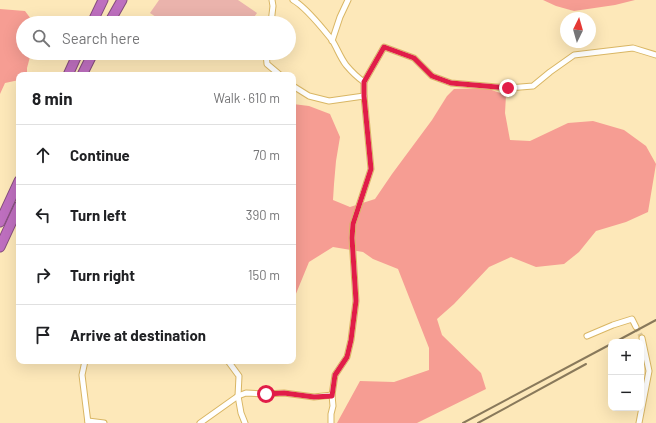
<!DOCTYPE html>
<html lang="en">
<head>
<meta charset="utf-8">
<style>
  body { margin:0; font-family:Barlow,sans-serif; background:#f6f6f6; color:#202124 }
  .controls { position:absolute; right:12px; bottom:12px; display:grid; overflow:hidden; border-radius:8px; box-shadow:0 4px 16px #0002 }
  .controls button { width:36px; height:36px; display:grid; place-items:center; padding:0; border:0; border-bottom:1px solid #e0e0e0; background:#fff; color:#202124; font:20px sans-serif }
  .compass { position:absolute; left:560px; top:12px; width:36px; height:36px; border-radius:50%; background:#fff; box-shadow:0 4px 16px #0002; rotate:5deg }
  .stop { position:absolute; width:12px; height:12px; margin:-9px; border:3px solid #e11d48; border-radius:50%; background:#fff }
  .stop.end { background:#e11d48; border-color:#fff; box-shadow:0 1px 4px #0008 }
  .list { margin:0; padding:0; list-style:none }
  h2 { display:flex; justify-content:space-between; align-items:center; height:52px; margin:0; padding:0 16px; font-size:17px }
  h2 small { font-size:13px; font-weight:400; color:#757577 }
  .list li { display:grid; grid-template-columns:26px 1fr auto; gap:12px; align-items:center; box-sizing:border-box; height:60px; padding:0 16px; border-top:1px solid #e0e0e0 }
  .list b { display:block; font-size:15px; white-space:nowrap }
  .list em { font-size:13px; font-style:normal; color:#757577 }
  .icon { flex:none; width:22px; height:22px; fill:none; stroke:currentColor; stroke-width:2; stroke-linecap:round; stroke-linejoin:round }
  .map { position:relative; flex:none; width:656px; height:423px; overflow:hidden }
  .search { position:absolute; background:#fff; box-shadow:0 4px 16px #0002; left:16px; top:16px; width:280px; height:44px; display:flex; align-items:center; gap:10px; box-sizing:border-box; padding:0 14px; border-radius:22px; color:#757577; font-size:15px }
  .panel { position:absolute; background:#fff; box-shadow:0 4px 16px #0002; left:16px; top:72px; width:280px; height:292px; border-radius:8px }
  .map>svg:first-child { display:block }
</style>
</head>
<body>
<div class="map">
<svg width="656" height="423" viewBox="0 0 656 423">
  <rect width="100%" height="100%" fill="#fde8b9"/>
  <polygon fill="#eab3ac" points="159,0 238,0 257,13 250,23 165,23 150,13"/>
  <g fill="#f69d93">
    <polygon points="543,0 635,0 615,5 574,11 556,6"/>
    <polygon points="0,9 25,11 34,23 23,23 23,53 31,53 27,68 27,75 19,75 19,80 5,83 0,94"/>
    <polygon points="486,88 506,95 505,113 510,140 530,141 568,123 593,121 624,130 646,146 656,164 648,212 626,222 596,231 579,252 564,264 536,267 511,257 489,267 454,304 437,319 442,335 481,373 486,389 417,423 337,423 360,381 394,382 429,370 429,348 398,269 373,259 363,252 333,247 309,262 293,301 293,104 309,106 330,114 340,137 336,161 334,184 333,200 350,207 375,199 392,174 432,120 447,96 454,89"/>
  </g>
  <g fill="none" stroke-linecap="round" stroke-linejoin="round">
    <polyline stroke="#dbc79d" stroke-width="5" stroke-dasharray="5 2.5" stroke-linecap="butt" points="636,327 642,338"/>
    <defs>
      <g id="minor">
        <path d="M 293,0 C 306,7 323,29 332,40 C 337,48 340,57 346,65 C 351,71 357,77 364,82"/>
        <polyline points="271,23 273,6 272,0"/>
        <polyline points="332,41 340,17 348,0"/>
        <polyline points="266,53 267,64 280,75"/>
        <polyline points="293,86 309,96 329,101 364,96"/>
        <polyline points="587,336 613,325 632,319 636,327"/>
        <polyline points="85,361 82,375 88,423"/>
        <polyline points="228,361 239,376 238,396 241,413 245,423"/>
        <polyline points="332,395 335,375 347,357 351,340 356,301 352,238 353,224 371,169 364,96 364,82 384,47 414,58 432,76 451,83 508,88 533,86 550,72 574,55 633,48 656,55"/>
        <polyline points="88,421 104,423"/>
        <polyline points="200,423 238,396 246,393 266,394 284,393 314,397 332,395 333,406 331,414 331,423"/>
        <polyline points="639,423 649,371 642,338"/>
      </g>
      <g id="motorway">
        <polyline points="92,23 103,0"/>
        <polyline points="109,23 122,0"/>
        <polyline points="68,75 78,53"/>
        <polyline points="82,75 93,53"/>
        <polyline points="0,222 19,181"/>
        <polyline points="0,247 19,206"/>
      </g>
    </defs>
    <use href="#minor" stroke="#d9b664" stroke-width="7"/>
    <use href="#motorway" stroke="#844d7c" stroke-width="11"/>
    <use href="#minor" stroke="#fff" stroke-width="5"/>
    <use href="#motorway" stroke="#be6fbf" stroke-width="9"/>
    <g stroke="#89795b" stroke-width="2">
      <polyline points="615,342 656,320"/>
      <polyline points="463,423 611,344"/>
      <polyline points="478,423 586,364"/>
    </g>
  </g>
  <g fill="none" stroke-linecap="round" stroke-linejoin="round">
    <polyline stroke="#e11d48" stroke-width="5" points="266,394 284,393 314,397 332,396 335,375 347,357 351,340 356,301 352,238 353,224 371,169 364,96 364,82 384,47 414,58 432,76 451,83 508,88"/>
  </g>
</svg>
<div class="controls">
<button>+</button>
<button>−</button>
</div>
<svg class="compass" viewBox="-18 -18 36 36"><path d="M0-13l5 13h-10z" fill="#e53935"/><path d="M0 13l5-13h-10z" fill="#757577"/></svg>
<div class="stop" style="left:266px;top:394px"></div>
<div class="stop end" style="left:508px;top:88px"></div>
<div class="search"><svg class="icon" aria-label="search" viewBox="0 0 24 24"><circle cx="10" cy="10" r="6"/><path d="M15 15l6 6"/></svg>Search here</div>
<section class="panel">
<h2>8 min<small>Walk · 610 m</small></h2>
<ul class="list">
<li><svg class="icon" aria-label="ahead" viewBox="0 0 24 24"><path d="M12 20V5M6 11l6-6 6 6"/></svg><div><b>Continue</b></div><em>70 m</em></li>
<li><svg class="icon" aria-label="left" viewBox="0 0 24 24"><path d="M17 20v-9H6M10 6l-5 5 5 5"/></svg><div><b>Turn left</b></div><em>390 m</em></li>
<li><svg class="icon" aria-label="right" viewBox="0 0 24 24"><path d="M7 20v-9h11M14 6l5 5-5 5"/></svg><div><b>Turn right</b></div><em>150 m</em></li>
<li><svg class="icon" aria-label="arrive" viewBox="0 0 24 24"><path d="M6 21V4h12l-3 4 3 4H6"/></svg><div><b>Arrive at destination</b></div></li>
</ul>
</section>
</div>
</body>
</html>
